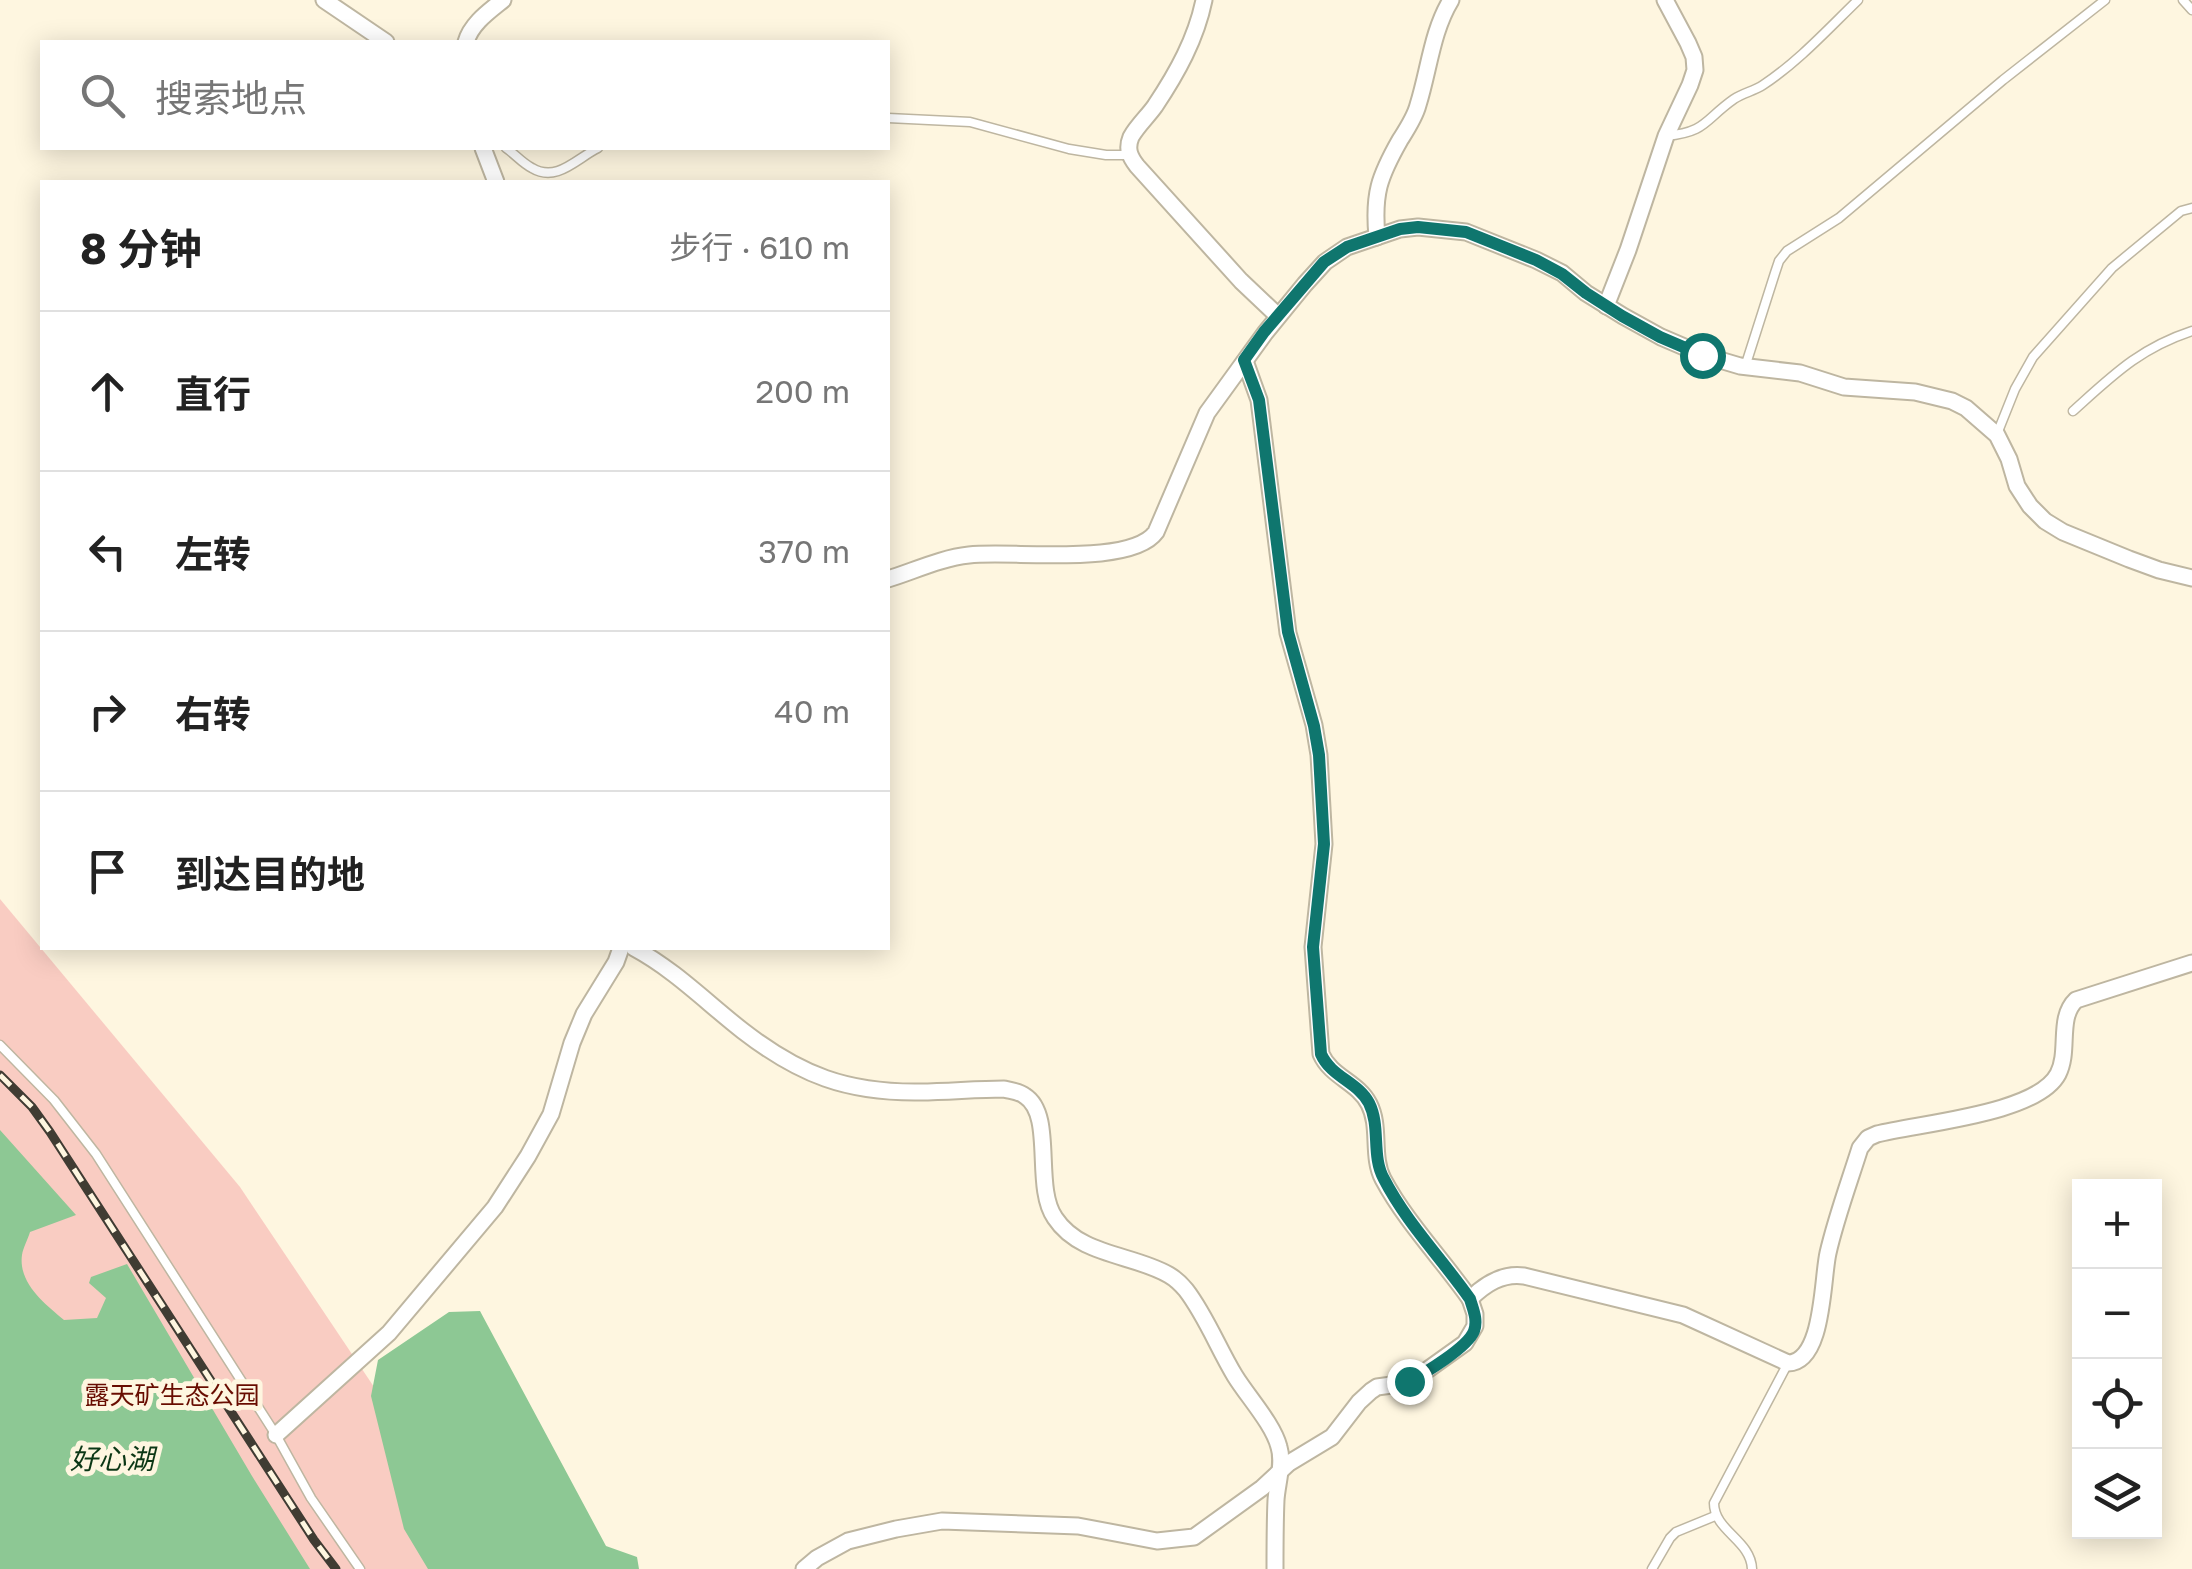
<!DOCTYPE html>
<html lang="zh">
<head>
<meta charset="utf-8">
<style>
  body { margin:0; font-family:"Golos Text","Noto Sans SC",sans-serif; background:#f6f6f6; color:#222 }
  .controls { position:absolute; right:30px; bottom:30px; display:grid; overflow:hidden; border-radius:0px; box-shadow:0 5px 25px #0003 }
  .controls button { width:90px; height:90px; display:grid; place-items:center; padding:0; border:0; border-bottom:2px solid #e0e0e0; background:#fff; color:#222; font:50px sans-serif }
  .stop { position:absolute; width:30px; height:30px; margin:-22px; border:8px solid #0f766e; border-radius:50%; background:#fff }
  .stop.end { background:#0f766e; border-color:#fff; box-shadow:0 2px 10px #0008 }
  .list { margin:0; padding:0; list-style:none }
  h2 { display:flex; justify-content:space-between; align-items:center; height:130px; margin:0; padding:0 40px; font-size:42px }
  h2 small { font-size:32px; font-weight:400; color:#767676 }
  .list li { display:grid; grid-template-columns:65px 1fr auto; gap:30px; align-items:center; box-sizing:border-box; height:160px; padding:0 40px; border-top:2px solid #e0e0e0 }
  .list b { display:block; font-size:38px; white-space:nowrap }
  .list em { font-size:32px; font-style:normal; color:#767676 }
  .icon { flex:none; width:55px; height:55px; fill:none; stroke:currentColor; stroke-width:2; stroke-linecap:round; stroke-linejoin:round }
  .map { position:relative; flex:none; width:2192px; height:1569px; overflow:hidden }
  .search { position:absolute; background:#fff; box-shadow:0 5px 25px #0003; left:40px; top:40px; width:850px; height:110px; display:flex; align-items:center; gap:25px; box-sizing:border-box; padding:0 35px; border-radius:0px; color:#767676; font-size:38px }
  .panel { position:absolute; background:#fff; box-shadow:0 5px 25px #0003; left:40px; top:180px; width:850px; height:770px; border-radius:0px }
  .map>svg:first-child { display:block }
</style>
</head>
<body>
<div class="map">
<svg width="2192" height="1569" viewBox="0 0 2192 1569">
  <rect width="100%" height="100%" fill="#fef6e0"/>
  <polygon fill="#f9ccc2" points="0,899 240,1187 496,1569 0,1569"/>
  <g fill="#8dc894">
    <path d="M 0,1130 L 76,1215 L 30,1232 C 28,1239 23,1248 22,1255 C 18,1283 45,1304 64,1320 L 97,1318 L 106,1298 L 89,1283 L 91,1277 L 127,1264 L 252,1476 L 310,1569 L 0,1569 Z"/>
    <polygon points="480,1311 606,1546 637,1557 639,1569 428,1569 404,1529 371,1396 378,1360 449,1312"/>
  </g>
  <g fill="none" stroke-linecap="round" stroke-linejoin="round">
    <defs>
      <g id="lane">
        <polyline points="2183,0 2192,10"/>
        <polyline points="888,118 970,122 1069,149 1106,155 1129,155"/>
        <path d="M 1666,136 C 1707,132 1704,120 1734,99 C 1743,93 1754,91 1763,85 C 1798,62 1828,29 1858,0"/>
        <path d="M 506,148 C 515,154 522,163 532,168 C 557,183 577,158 598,148"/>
        <polyline points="1745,367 1775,273 1779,261 1787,251 1839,218 2003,80 2105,0"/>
        <path d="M 2073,411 C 2113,375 2140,348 2192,331"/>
        <polyline points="1997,434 2015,389 2033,357 2112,268 2181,211 2192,208"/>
        <polyline points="0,1045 54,1100 96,1154 276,1435 311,1498 360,1569"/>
        <polyline points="1652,1569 1670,1538 1676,1532 1715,1516"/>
        <path d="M 1752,1569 C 1751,1540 1714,1531 1714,1503 L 1788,1363"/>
      </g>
      <g id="street">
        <polyline points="324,0 386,42"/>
        <path d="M 1204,0 C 1196,39 1177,73 1155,106 C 1148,116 1137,126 1131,137 C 1126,149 1130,157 1137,166 L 1241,281 L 1278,316"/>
        <path d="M 466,42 C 471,24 488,12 503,0"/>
        <polyline points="483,148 496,182"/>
        <path d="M 1377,237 C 1373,194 1379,177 1400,140 C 1407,129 1415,117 1418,105 C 1429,70 1432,31 1451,0"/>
        <polyline points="1606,306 1628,250 1666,136 1690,85 1695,70 1694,57 1688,43 1665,0"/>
        <path d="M 888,579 C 914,571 941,558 969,555 C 1010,550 1131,567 1156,532 L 1207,413 L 1265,333 L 1305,284 L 1325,262 L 1347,247 L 1400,229 L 1418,227 L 1466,232 L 1536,260 L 1562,273 L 1586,293 L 1623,316 L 1661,337 L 1703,355 L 1740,366 L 1800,373 L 1844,387 L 1915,392 L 1952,401 L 1966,408 L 1997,435 L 2009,459 L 2017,486 L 2030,506 L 2045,521 L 2063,532 L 2129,559 L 2159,570 L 2192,578"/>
        <path d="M 634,948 C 675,970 707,1003 743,1031 C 800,1075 847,1093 920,1092 C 948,1092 975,1089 1004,1089 C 1011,1091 1019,1091 1025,1096 C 1055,1115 1033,1187 1055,1218 C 1080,1256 1133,1254 1169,1275 C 1176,1279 1181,1284 1186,1290 C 1206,1316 1218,1348 1235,1376 C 1248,1397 1273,1424 1279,1447 C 1284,1463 1277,1484 1276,1500 C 1275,1523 1275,1546 1275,1569"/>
        <path d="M 1470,1299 C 1485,1284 1502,1273 1524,1276 L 1683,1315 L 1788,1363 C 1824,1362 1822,1279 1828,1253 C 1836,1218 1849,1183 1860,1148 L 1868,1138 L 1877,1134 C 1920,1123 2037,1114 2058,1074 C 2070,1051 2057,1018 2076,1000 L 2192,963"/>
        <polyline points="276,1435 389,1333 495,1207 528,1156 551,1114 572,1043 584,1014 616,962 621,948"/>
        <path d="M 804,1569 L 817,1558 L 848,1541 L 896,1529 L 942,1521 L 1078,1526 L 1157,1541 L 1194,1537 L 1262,1488 L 1289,1463 L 1332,1437 L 1359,1402 L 1371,1391 L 1377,1387 L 1399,1384 L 1416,1378 L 1465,1343 L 1475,1326 L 1475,1314 L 1470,1299 C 1442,1259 1406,1222 1383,1179 C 1371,1156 1381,1127 1369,1104 C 1358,1082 1331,1077 1321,1054 L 1313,947 L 1324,844 L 1319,755 L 1314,725 L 1288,633 L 1259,400 L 1245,361"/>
      </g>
    </defs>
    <use href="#lane" stroke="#beb6a1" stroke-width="11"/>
    <use href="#street" stroke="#beb6a1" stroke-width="19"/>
    <use href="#lane" stroke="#fff" stroke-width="8"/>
    <use href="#street" stroke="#fff" stroke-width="15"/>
    <defs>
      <polyline id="rail" points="0,1075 32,1107 50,1132 314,1540 336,1569"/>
    </defs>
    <use href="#rail" stroke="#403c33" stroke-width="9"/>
    <use href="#rail" stroke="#fef6e0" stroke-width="5" stroke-dasharray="15" stroke-linecap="butt"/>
  </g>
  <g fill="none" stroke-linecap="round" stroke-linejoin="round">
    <path stroke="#0f766e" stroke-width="12" d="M 1409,1381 C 1424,1374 1468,1347 1474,1331 C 1478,1320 1473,1309 1470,1299 C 1442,1259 1406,1222 1384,1179 C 1371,1156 1381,1127 1369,1103 C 1358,1082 1331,1077 1321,1054 L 1313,947 L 1324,844 L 1319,755 L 1314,726 L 1288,632 L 1259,400 L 1244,360 L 1264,332 L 1324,262 L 1347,247 L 1400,229 L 1418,227 L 1466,232 L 1536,260 L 1562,274 L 1586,293 L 1622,316 L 1660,337 L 1702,355"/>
  </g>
  <g text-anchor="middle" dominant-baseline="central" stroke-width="10" stroke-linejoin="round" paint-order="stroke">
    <g font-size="25" fill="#680c00" stroke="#fef6e0">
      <text x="172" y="1394">露天矿生态公园</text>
    </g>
    <g font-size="28" font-style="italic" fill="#0b3715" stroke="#fef6e0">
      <text x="112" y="1458">好心湖</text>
    </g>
  </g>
</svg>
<div class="controls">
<button>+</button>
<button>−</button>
<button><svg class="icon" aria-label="locate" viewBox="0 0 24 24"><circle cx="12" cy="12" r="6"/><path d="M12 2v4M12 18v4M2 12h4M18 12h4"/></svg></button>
<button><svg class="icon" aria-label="layers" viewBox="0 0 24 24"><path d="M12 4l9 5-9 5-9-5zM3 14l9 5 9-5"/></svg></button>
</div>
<div class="stop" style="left:1702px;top:355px"></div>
<div class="stop end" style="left:1409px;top:1381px"></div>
<div class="search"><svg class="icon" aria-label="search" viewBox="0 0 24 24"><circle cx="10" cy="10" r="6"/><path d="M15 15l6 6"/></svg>搜索地点</div>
<section class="panel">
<h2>8 分钟<small>步行 · 610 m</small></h2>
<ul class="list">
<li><svg class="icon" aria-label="ahead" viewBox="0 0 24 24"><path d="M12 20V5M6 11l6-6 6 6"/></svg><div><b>直行</b></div><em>200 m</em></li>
<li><svg class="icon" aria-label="left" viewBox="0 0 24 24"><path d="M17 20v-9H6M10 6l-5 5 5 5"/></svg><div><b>左转</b></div><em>370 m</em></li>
<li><svg class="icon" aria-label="right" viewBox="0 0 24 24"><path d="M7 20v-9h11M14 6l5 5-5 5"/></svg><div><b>右转</b></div><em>40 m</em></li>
<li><svg class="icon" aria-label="arrive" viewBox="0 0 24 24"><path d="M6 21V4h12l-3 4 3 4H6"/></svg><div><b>到达目的地</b></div></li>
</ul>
</section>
</div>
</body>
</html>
